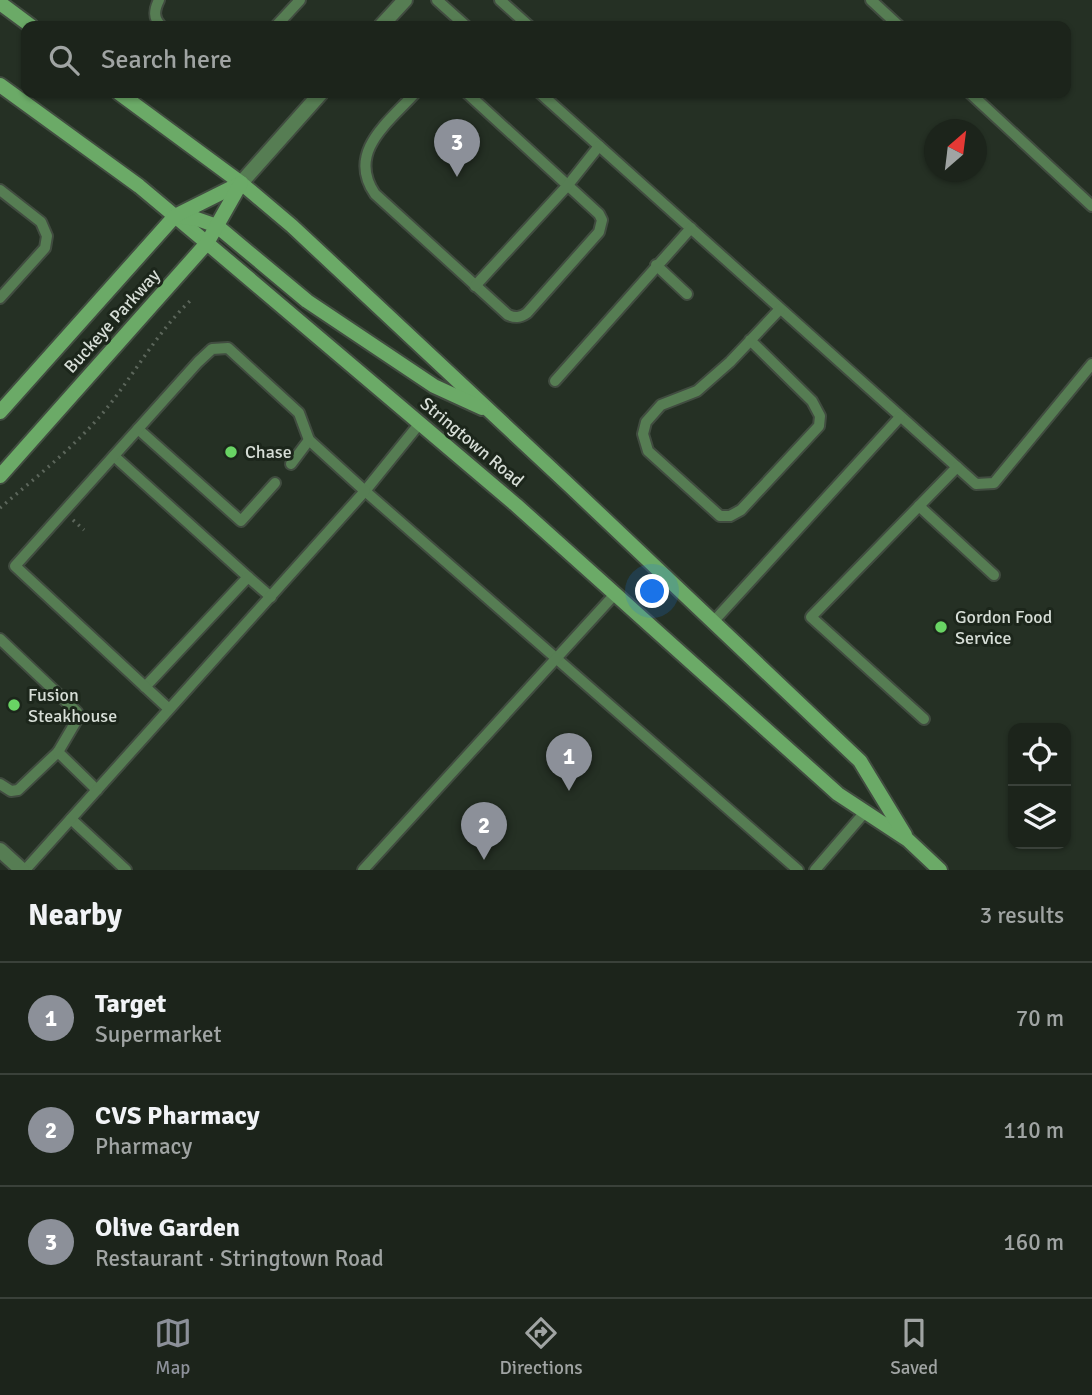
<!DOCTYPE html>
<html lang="en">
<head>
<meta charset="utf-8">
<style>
  body { margin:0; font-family:Signika,sans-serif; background:#293028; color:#f1f3f6 }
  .controls { position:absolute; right:21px; bottom:21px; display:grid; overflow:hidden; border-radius:14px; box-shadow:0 2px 5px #0004 }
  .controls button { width:63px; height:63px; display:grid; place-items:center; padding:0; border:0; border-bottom:2px solid #3a413a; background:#1c241b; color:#f1f3f6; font:35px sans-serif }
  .compass { position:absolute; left:924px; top:119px; width:63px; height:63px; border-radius:50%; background:#1c241b; box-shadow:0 2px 5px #0004; rotate:28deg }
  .you { position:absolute; left:653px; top:592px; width:24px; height:24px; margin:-18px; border:5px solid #fff; border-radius:50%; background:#1a73e8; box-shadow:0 0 0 10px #1a73e833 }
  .badge { display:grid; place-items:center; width:46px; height:46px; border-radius:50%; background:#8c9099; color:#fff; font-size:23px; font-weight:700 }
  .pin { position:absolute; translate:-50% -58px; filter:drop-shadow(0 2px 4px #0008) }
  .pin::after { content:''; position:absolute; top:37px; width:24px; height:21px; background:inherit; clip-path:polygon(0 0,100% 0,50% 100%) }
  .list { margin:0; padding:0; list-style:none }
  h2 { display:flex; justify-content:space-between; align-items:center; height:91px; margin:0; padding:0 28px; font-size:30px }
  h2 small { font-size:23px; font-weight:400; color:#a0a4a3 }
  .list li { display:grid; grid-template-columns:46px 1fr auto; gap:21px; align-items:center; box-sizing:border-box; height:112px; padding:0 28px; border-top:2px solid #3a413a }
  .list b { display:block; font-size:26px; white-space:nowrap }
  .list p { margin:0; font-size:23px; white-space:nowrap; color:#a0a4a3 }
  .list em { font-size:23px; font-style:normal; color:#a0a4a3 }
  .icon { flex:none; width:38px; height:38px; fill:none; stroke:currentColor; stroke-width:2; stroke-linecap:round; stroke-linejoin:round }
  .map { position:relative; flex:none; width:1092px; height:870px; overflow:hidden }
  .search { position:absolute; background:#1c241b; box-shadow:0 2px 5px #0004; left:21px; right:21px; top:21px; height:77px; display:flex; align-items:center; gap:18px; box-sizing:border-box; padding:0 24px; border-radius:14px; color:#a0a4a3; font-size:26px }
  .sheet { height:427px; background:#1c241b }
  nav { display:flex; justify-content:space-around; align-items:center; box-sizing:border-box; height:98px; border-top:2px solid #3a413a; background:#1c241b; font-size:19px; color:#a0a4a3 }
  nav a { display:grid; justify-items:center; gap:4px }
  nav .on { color:#8c9099 }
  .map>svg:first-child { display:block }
</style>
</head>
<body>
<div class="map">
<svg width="1092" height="870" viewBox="0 0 1092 870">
  <rect width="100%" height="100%" fill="#253024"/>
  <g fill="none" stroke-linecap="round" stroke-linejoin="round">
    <defs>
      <g id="lane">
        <path d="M 159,0 C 154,10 153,18 161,26"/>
        <polyline points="437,0 466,26"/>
        <polyline points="500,0 529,26"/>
        <polyline points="871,0 899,26"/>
        <polyline points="276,26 300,0"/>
        <path d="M 415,93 C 389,122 346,152 375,194 L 508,315 C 515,318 520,318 527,313 L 599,232 L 602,220 L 599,214 L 467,93"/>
        <polyline points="540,93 976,484 994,483 1092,364"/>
        <polyline points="970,93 1092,206"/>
        <polyline points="0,190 41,222 47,236 45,248 0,298"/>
        <polyline points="656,265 687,294"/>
        <polyline points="475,286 568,185 599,146"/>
        <polyline points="750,340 812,401 820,416 819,426 741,510 730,516 720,516 648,451 643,434 646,422 661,405 697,391 730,362 780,309"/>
        <polyline points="555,381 691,228"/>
        <polyline points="420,423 365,491 798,870"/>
        <polyline points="138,429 241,521 275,483"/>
        <polyline points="114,456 248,577"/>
        <polyline points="291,464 309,440"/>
        <polyline points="919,506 994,575"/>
        <polyline points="713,622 900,417"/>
        <polyline points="0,639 77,712 78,718 58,752 18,790 11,791 0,784"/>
        <polyline points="145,687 248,577 271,597"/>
        <polyline points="924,719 811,617 957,467"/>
        <polyline points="58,752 97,790"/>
        <polyline points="71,819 126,870"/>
        <polyline points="25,870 365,491 309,440 299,413 228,348 212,349 198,362 15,566 169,709"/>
        <polyline points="363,870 615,594"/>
        <polyline points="815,870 865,812"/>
      </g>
      <g id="street">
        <polyline points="381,26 405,0"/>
        <polyline points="241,183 321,93"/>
        <polyline points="0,850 22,870"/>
      </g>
      <g id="secondary">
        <polyline points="0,3 31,26"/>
        <polyline points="0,85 139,186 207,243 516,505 838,794 908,840 940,870"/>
        <polyline points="119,93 241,183 292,226 571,487 860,761 905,835"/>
        <polyline points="176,216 197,219 217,226 307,301 434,386 482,408"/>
        <polyline points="0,412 175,216 241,183"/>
        <polyline points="0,476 207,243 241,183"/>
      </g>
    </defs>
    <use href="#lane" stroke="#414c40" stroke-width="14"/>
    <use href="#street" stroke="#414c40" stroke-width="18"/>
    <use href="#secondary" stroke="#414c40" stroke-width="18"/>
    <g stroke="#5c665b" stroke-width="3.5" stroke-dasharray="2 5" stroke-linecap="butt">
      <path d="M 0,508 C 35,478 72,449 102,414 C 133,377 156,333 191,300"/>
      <polyline points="73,520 84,530"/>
    </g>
    <use href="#lane" stroke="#567d53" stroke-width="10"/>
    <use href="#street" stroke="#567d53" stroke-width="14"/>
    <use href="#secondary" stroke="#6baa67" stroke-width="14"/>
  </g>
  <g fill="#69d464" stroke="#1c261b" stroke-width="2.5">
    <circle cx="231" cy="452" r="7"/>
    <circle cx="941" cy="627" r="7"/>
    <circle cx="14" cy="705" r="7"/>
  </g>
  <g text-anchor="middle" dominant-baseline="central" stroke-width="6" stroke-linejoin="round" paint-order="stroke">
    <g font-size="18" fill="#d6ddd6" stroke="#1c261b">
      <text transform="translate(112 321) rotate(-48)">Buckeye Parkway</text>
      <text transform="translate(472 442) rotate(40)">Stringtown Road</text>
    </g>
    <g font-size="18" fill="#d6ddd6" stroke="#1c261b" text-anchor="start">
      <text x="245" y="452">Chase</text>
      <text x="955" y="617">Gordon Food<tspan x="955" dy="21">Service</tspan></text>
      <text x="28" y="695">Fusion<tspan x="28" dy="21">Steakhouse</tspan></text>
    </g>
  </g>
</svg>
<div class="controls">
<button><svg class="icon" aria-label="locate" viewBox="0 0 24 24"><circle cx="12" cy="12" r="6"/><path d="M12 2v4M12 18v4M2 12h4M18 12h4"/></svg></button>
<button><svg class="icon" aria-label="layers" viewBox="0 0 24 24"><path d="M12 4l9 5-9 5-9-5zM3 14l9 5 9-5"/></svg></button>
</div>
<svg class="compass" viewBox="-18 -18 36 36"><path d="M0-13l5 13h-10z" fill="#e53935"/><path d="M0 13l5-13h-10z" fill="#a0a4a3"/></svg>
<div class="you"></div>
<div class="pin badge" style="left:569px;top:791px">1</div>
<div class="pin badge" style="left:484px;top:860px">2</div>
<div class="pin badge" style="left:457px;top:177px">3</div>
<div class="search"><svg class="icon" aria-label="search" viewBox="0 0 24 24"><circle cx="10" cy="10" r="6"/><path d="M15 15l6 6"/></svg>Search here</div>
</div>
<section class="sheet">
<h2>Nearby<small>3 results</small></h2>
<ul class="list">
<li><span class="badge">1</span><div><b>Target</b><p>Supermarket</p></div><em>70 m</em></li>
<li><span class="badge">2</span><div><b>CVS Pharmacy</b><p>Pharmacy</p></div><em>110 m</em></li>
<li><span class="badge">3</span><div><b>Olive Garden</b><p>Restaurant · Stringtown Road</p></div><em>160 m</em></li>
</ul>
</section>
<nav>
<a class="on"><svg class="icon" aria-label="map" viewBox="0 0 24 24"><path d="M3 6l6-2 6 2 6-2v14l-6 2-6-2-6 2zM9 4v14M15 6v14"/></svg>Map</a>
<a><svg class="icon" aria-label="directions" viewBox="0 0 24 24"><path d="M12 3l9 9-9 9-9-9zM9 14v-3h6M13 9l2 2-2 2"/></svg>Directions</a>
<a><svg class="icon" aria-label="saved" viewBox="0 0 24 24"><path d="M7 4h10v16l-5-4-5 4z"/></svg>Saved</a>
</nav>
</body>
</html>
